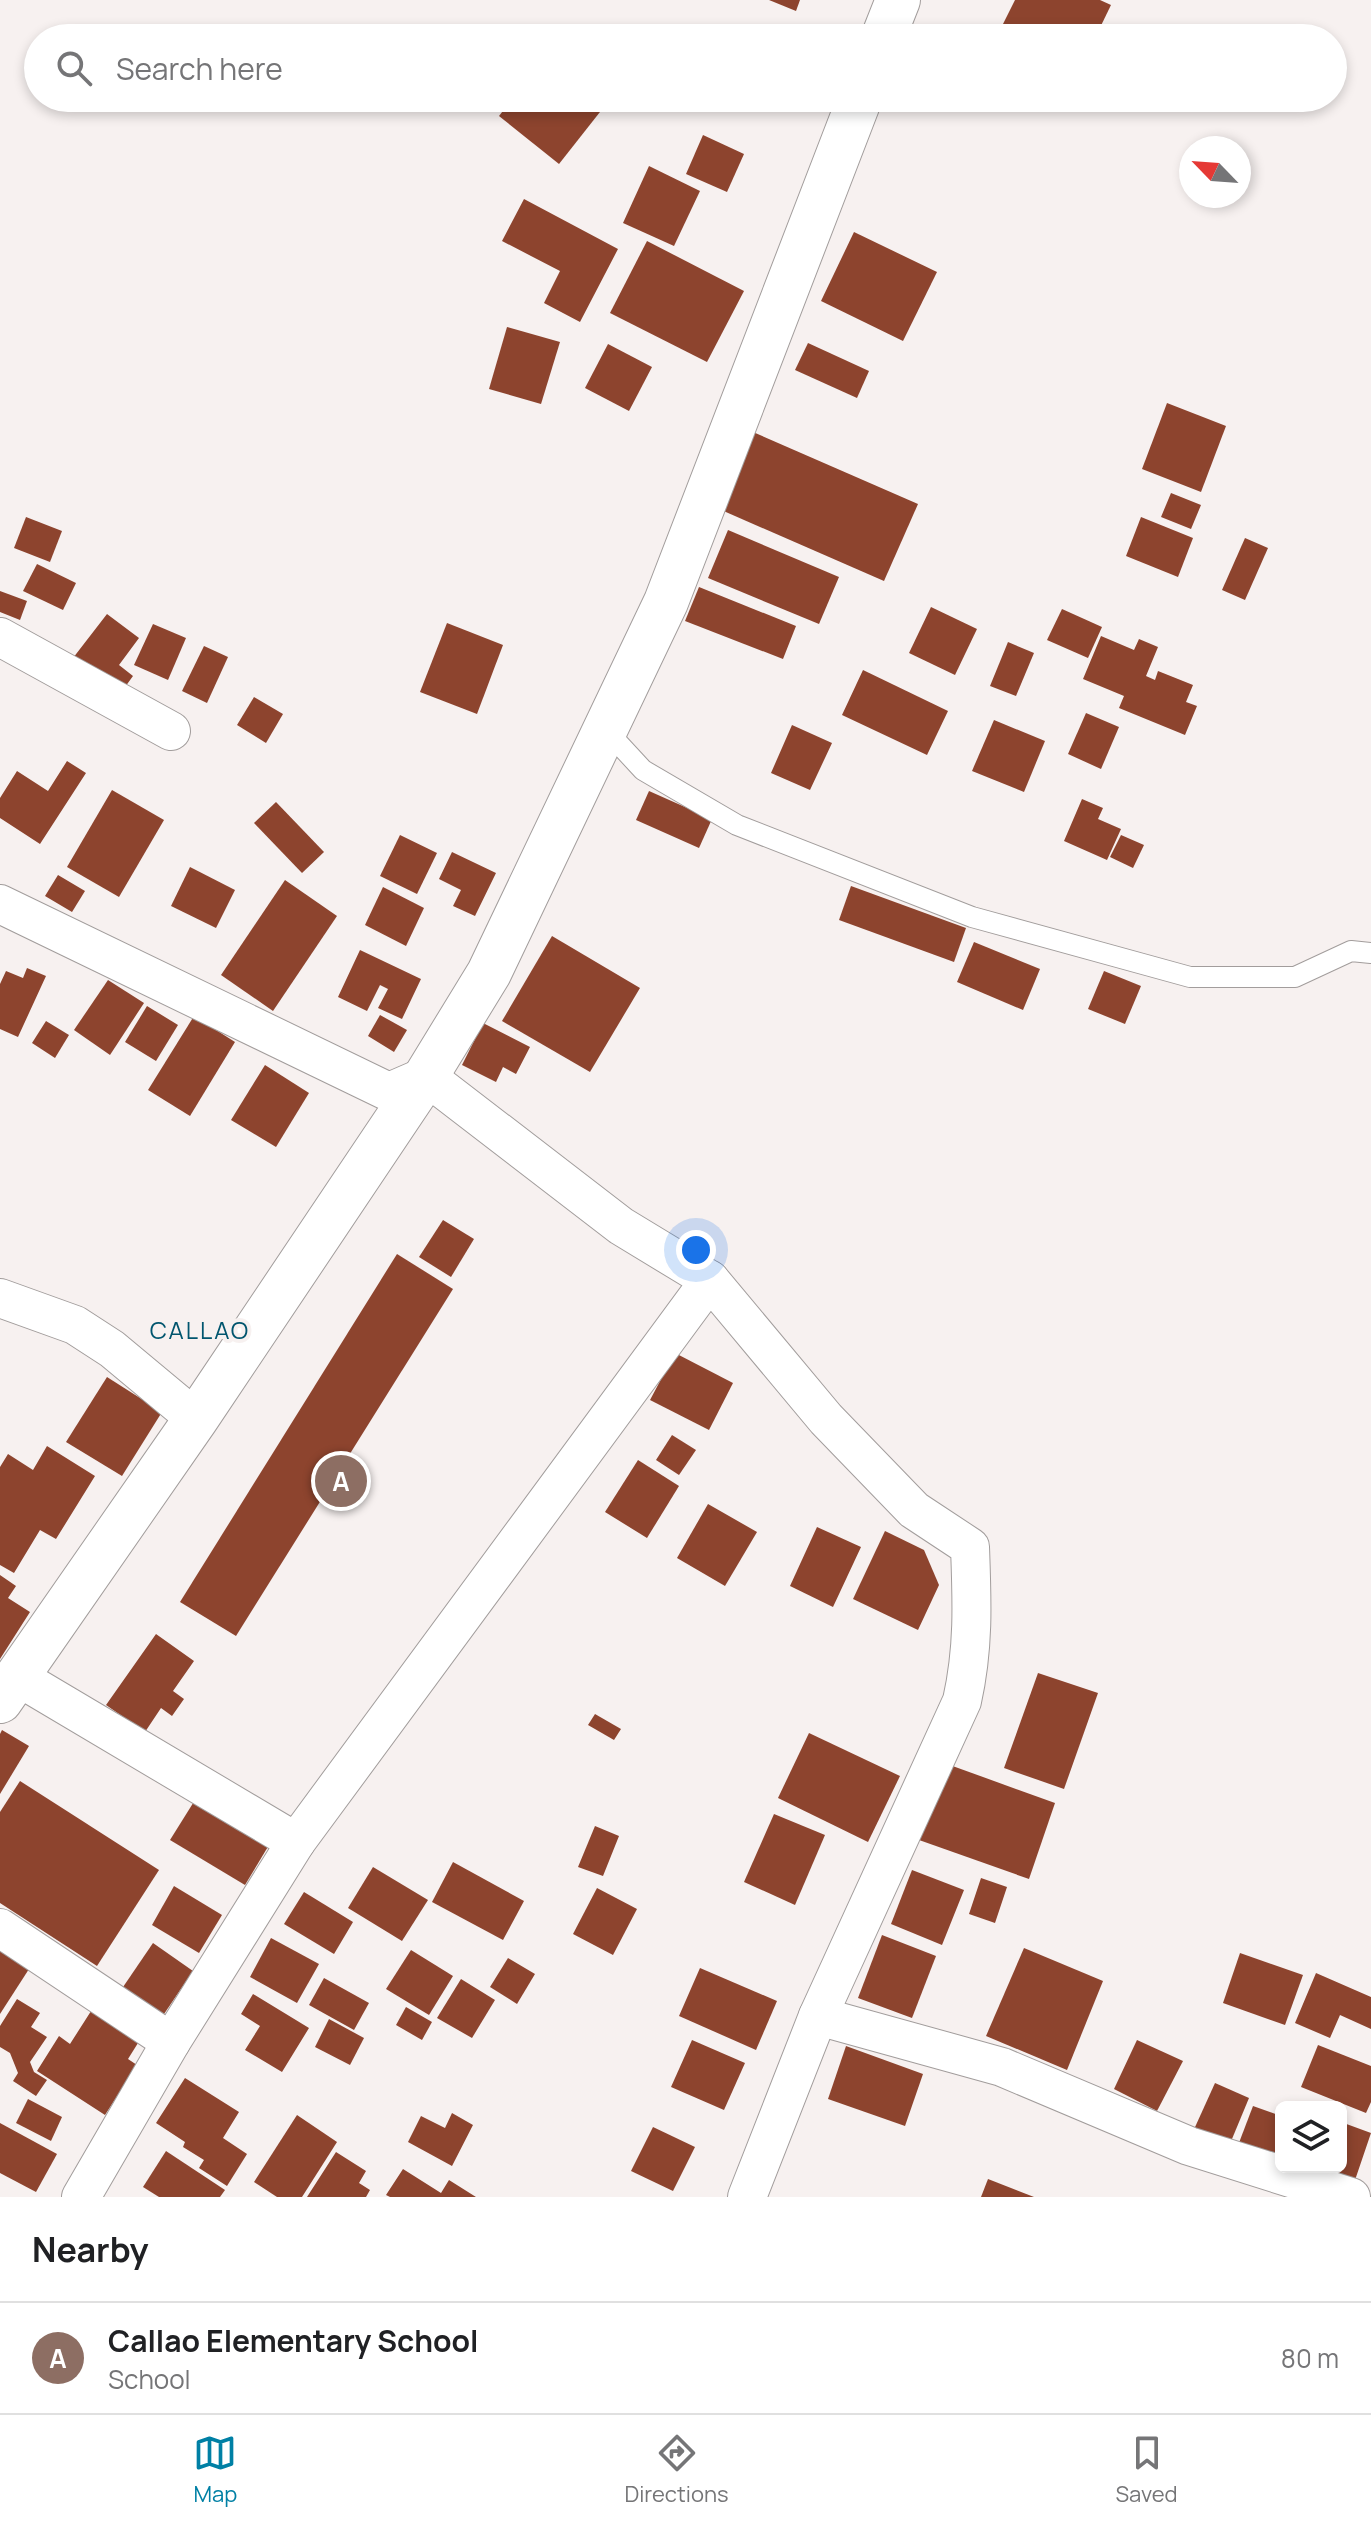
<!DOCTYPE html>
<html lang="en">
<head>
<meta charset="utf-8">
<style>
  body { margin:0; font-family:Manrope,sans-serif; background:#f2f2f2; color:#202124 }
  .controls { position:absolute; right:24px; bottom:24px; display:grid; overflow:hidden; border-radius:12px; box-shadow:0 4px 12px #0003 }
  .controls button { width:72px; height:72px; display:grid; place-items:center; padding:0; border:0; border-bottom:2px solid #e0e0e0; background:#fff; color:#202124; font:40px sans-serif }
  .compass { position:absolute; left:1179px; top:136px; width:72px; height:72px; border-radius:50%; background:#fff; box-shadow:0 4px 12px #0003; rotate:295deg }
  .you { position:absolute; left:696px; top:1250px; width:28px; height:28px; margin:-20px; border:6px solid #fff; border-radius:50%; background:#1a73e8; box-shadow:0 0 0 12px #1a73e833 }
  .badge { display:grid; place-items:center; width:52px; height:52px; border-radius:50%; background:#0080a5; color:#fff; font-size:26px; font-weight:700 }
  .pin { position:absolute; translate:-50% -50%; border:4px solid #fff; box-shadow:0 2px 8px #0006 }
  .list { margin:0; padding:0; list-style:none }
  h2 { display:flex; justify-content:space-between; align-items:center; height:104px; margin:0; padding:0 32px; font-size:34px }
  h2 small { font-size:26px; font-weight:400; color:#757577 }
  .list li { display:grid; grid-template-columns:52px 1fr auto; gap:24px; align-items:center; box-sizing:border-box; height:112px; padding:0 32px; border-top:2px solid #e0e0e0 }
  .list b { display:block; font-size:30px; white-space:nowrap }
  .list p { margin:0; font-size:26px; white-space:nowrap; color:#757577 }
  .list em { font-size:26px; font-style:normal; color:#757577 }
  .icon { flex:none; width:44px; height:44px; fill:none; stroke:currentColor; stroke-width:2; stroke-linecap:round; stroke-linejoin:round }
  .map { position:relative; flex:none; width:1371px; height:2197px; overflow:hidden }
  .search { position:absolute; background:#fff; box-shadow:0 4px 12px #0003; left:24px; right:24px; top:24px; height:88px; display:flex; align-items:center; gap:20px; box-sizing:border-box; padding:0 28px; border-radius:44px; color:#757577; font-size:30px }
  .sheet { height:216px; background:#fff }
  nav { display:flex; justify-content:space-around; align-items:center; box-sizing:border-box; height:112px; border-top:2px solid #e0e0e0; background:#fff; font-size:22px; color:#757577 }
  nav a { display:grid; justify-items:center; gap:4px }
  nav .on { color:#0080a5 }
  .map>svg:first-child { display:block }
</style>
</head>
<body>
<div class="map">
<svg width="1371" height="2197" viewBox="0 0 1371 2197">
  <rect width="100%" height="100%" fill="#f7f1f0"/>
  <g fill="#8d442e">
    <polygon points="769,0 800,0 796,11"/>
    <polygon points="1015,0 1100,0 1111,5 1095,38 996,38"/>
    <polygon points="513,98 611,98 559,164 499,116"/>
    <polygon points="703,135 744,154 727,192 686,174"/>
    <polygon points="649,166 700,191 674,246 623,223"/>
    <polygon points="524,199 618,249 580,322 544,303 560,271 502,241"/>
    <polygon points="854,232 937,272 903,341 821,301"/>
    <polygon points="647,241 744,291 707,362 610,313"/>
    <polygon points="507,327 560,342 541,404 489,389"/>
    <polygon points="808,343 869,371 857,398 795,370"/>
    <polygon points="608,344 652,367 629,411 585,388"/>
    <polygon points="1167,403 1226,426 1201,492 1142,469"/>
    <polygon points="753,432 918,504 884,581 719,509"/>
    <polygon points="1171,493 1201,505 1191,529 1161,517"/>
    <polygon points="26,517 62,531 50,562 14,548"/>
    <polygon points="1141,517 1193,538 1178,577 1126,556"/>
    <polygon points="728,530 839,577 819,624 708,578"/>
    <polygon points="1245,538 1268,548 1245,600 1222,590"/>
    <polygon points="37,564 76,583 63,610 23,591"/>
    <polygon points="699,587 796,626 783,659 685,621"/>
    <polygon points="0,591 27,601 20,620 0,612"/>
    <polygon points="931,607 977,629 955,675 909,653"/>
    <polygon points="1062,609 1102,627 1088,658 1047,640"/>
    <polygon points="107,614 139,638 119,665 133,676 120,694 73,658"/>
    <polygon points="447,623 503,645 477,714 420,692"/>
    <polygon points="153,624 186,638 168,680 134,665"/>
    <polygon points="1101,636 1134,650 1139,639 1158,647 1146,676 1155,680 1158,671 1193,685 1186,702 1197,706 1185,735 1119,708 1124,696 1083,679"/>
    <polygon points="1008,642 1034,653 1016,696 990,686"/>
    <polygon points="204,646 228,657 207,703 182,691"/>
    <polygon points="863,670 948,711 927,755 842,715"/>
    <polygon points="254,697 283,714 266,743 237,725"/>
    <polygon points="1086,713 1119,727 1101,769 1068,754"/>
    <polygon points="994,720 1045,741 1024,792 972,771"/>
    <polygon points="792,725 832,743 810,790 771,773"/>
    <polygon points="67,761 86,773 40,844 0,818 0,798 17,771 48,791"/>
    <polygon points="112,790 164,820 119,897 67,867"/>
    <polygon points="649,791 712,819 699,848 636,820"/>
    <polygon points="1082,799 1103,808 1098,819 1121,829 1107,860 1064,841"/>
    <polygon points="276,802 324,852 302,873 254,823"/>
    <polygon points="400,835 437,853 417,894 380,876"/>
    <polygon points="1121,835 1144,845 1133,868 1110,857"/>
    <polygon points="452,852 496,873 475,916 453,906 461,890 439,879"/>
    <polygon points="190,867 235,890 216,928 171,906"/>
    <polygon points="58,875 85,891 72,912 45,896"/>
    <polygon points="285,880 337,916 273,1011 221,975"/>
    <polygon points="851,886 966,928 954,962 839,920"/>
    <polygon points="383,887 424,908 406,946 365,925"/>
    <polygon points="552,936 640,988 590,1072 502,1021"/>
    <polygon points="974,942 1040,969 1023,1010 957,982"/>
    <polygon points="360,950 421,979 402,1019 378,1008 388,989 380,985 367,1011 338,997"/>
    <polygon points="27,968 46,976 18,1037 0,1029 0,984 6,971 23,978"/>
    <polygon points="1104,971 1141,986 1125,1024 1088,1009"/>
    <polygon points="108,980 144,1003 110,1055 74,1030"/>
    <polygon points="147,1006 178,1025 156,1061 125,1042"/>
    <polygon points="380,1015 407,1030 394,1052 368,1036"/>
    <polygon points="194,1016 235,1042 190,1116 148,1090"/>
    <polygon points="46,1021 69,1035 55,1058 32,1043"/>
    <polygon points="483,1023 530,1047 516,1074 503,1067 496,1082 462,1065"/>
    <polygon points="265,1065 309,1093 276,1147 231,1120"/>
    <polygon points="443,1220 474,1239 451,1277 419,1257"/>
    <polygon points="397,1254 453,1289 236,1636 180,1602"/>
    <polygon points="675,1353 733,1383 709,1430 650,1400"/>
    <polygon points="107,1377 162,1412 122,1476 66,1442"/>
    <polygon points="672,1435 696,1450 679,1475 656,1460"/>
    <polygon points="47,1446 95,1476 56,1539 40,1530 14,1573 0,1565 0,1467 8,1454 33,1470"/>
    <polygon points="638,1460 679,1486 647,1538 605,1512"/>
    <polygon points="708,1504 757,1532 725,1586 677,1558"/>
    <polygon points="817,1527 861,1547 833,1607 790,1586"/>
    <polygon points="885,1531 924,1550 939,1585 918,1630 853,1599"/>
    <polygon points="0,1575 16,1586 8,1598 30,1612 0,1659"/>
    <polygon points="156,1634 194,1661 173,1691 184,1699 172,1716 161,1708 145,1732 106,1705"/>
    <polygon points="1038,1673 1098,1693 1064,1789 1004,1768"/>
    <polygon points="595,1714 621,1729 614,1740 588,1725"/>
    <polygon points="2,1730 29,1746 0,1794 0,1734"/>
    <polygon points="809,1733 900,1776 868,1842 778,1798"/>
    <polygon points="947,1764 1055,1803 1029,1879 919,1840"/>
    <polygon points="20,1781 159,1870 97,1966 0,1903 0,1812"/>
    <polygon points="195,1800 269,1845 245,1885 170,1840"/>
    <polygon points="774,1814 825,1835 795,1905 744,1882"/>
    <polygon points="595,1826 619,1836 603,1876 578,1867"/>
    <polygon points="453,1862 524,1901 503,1940 432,1902"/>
    <polygon points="373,1867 428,1900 402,1941 348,1908"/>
    <polygon points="912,1870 964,1890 942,1945 891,1924"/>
    <polygon points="981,1878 1007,1887 995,1923 969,1914"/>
    <polygon points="174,1886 222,1915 199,1953 152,1925"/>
    <polygon points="597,1888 637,1909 613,1955 573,1934"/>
    <polygon points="304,1892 353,1922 334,1954 284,1924"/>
    <polygon points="882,1935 936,1956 912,2018 858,1998"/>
    <polygon points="271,1938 319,1964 297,2003 250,1977"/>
    <polygon points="153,1943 193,1971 162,2017 121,1990"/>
    <polygon points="1024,1948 1103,1981 1067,2070 986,2036"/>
    <polygon points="411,1950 453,1976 429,2015 386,1989"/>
    <polygon points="0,1951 29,1969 0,2014"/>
    <polygon points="1240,1953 1303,1975 1285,2025 1223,2003"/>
    <polygon points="508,1958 535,1974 517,2004 490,1987"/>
    <polygon points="700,1968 777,2001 756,2050 679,2016"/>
    <polygon points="1316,1973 1371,1997 1371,2029 1340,2015 1330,2038 1295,2023"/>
    <polygon points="324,1978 369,2003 354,2030 309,2005"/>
    <polygon points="461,1979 495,2000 472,2038 437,2018"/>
    <polygon points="253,1994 309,2028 282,2072 245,2050 260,2026 241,2014"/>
    <polygon points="17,1999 40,2013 31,2027 47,2037 30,2062 34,2072 47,2080 36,2096 13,2081 18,2073 10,2053 0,2047 0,2026"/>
    <polygon points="406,2007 432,2022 422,2040 396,2025"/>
    <polygon points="93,2008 121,2027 119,2030 138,2043 128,2059 137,2065 105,2115 37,2071 59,2036 70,2044"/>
    <polygon points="329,2019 364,2038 350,2065 315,2047"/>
    <polygon points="692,2040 745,2063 724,2110 671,2087"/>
    <polygon points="1137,2040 1183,2061 1157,2111 1114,2089"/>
    <polygon points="1318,2045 1371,2066 1371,2102 1366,2113 1301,2087"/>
    <polygon points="846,2046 923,2074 905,2126 828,2099"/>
    <polygon points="185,2078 239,2112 223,2138 247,2154 227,2186 199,2168 204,2160 183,2147 185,2142 156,2123"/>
    <polygon points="1215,2083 1249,2098 1227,2151 1191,2136"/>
    <polygon points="28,2099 62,2117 51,2141 16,2123"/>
    <polygon points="1253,2106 1281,2116 1281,2152 1277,2163 1237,2148"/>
    <polygon points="452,2113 473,2125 452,2166 408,2142 421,2116 445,2128"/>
    <polygon points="297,2115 337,2142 302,2197 277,2197 254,2182"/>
    <polygon points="1341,2122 1371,2133 1353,2186 1297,2167 1341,2167"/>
    <polygon points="0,2123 57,2154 36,2192 0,2173"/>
    <polygon points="653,2127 695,2147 673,2191 631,2171"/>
    <polygon points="166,2151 225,2190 220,2197 159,2197 143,2187"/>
    <polygon points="336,2152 366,2171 359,2183 370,2190 366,2197 307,2197"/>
    <polygon points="403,2169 441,2193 449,2180 476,2197 390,2197 386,2195"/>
    <polygon points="988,2179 1034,2197 981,2197"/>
  </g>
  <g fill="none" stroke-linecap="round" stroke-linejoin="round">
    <defs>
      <polyline id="service" points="606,730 643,770 737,825 972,917 1190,977 1295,977 1351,951 1371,953"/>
      <g id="minor">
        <polyline points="0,637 171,731"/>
        <path d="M 0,904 L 389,1092 L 426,1076 L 621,1226 L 710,1280 L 826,1419 L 914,1510 L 970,1547 C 972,1601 974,1648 962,1701 L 818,2016 L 747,2197"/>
        <polyline points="0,1298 75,1325 112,1349 196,1419"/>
        <polyline points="18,1677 296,1842"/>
        <polyline points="0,1928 171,2042"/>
        <polyline points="818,2016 1002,2067 1189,2146 1351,2197"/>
        <polyline points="81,2197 171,2042 296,1842 710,1280"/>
      </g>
      <g id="tertiary">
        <polyline points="883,38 898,0"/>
        <polyline points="0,1701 196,1419 426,1076 489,973 666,602 860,98"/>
      </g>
    </defs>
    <use href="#service" stroke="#a29d9c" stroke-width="22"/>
    <use href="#minor" stroke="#a29d9c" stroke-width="40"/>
    <use href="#tertiary" stroke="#a29d9c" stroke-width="46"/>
    <use href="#service" stroke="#fff" stroke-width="20"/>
    <use href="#minor" stroke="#fff" stroke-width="38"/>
    <use href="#tertiary" stroke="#fff" stroke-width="44"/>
  </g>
  <g text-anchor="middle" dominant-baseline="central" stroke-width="8" stroke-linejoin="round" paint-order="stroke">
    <g font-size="24" letter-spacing="2" fill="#01556e" stroke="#f7f1f0">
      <text x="200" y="1329">CALLAO</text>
    </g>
  </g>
</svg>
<div class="controls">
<button><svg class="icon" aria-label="layers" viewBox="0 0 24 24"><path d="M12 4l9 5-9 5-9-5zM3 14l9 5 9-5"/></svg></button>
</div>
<svg class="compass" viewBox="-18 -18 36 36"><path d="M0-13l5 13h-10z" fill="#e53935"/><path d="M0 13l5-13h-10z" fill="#757577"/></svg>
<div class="you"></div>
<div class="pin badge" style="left:341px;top:1481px;background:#8d6e63">A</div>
<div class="search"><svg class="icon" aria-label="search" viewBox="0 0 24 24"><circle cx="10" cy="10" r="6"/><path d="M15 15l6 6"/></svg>Search here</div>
</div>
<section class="sheet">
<h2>Nearby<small></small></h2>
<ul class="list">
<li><span class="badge" style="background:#8d6e63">A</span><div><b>Callao Elementary School</b><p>School</p></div><em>80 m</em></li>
</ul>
</section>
<nav>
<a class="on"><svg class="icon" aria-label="map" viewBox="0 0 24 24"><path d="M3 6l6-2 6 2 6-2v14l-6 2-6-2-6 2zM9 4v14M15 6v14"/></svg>Map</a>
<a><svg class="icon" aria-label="directions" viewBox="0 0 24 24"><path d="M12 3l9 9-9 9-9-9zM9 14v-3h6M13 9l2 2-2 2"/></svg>Directions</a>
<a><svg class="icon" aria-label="saved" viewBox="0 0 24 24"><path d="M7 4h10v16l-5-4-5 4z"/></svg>Saved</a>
</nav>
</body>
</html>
